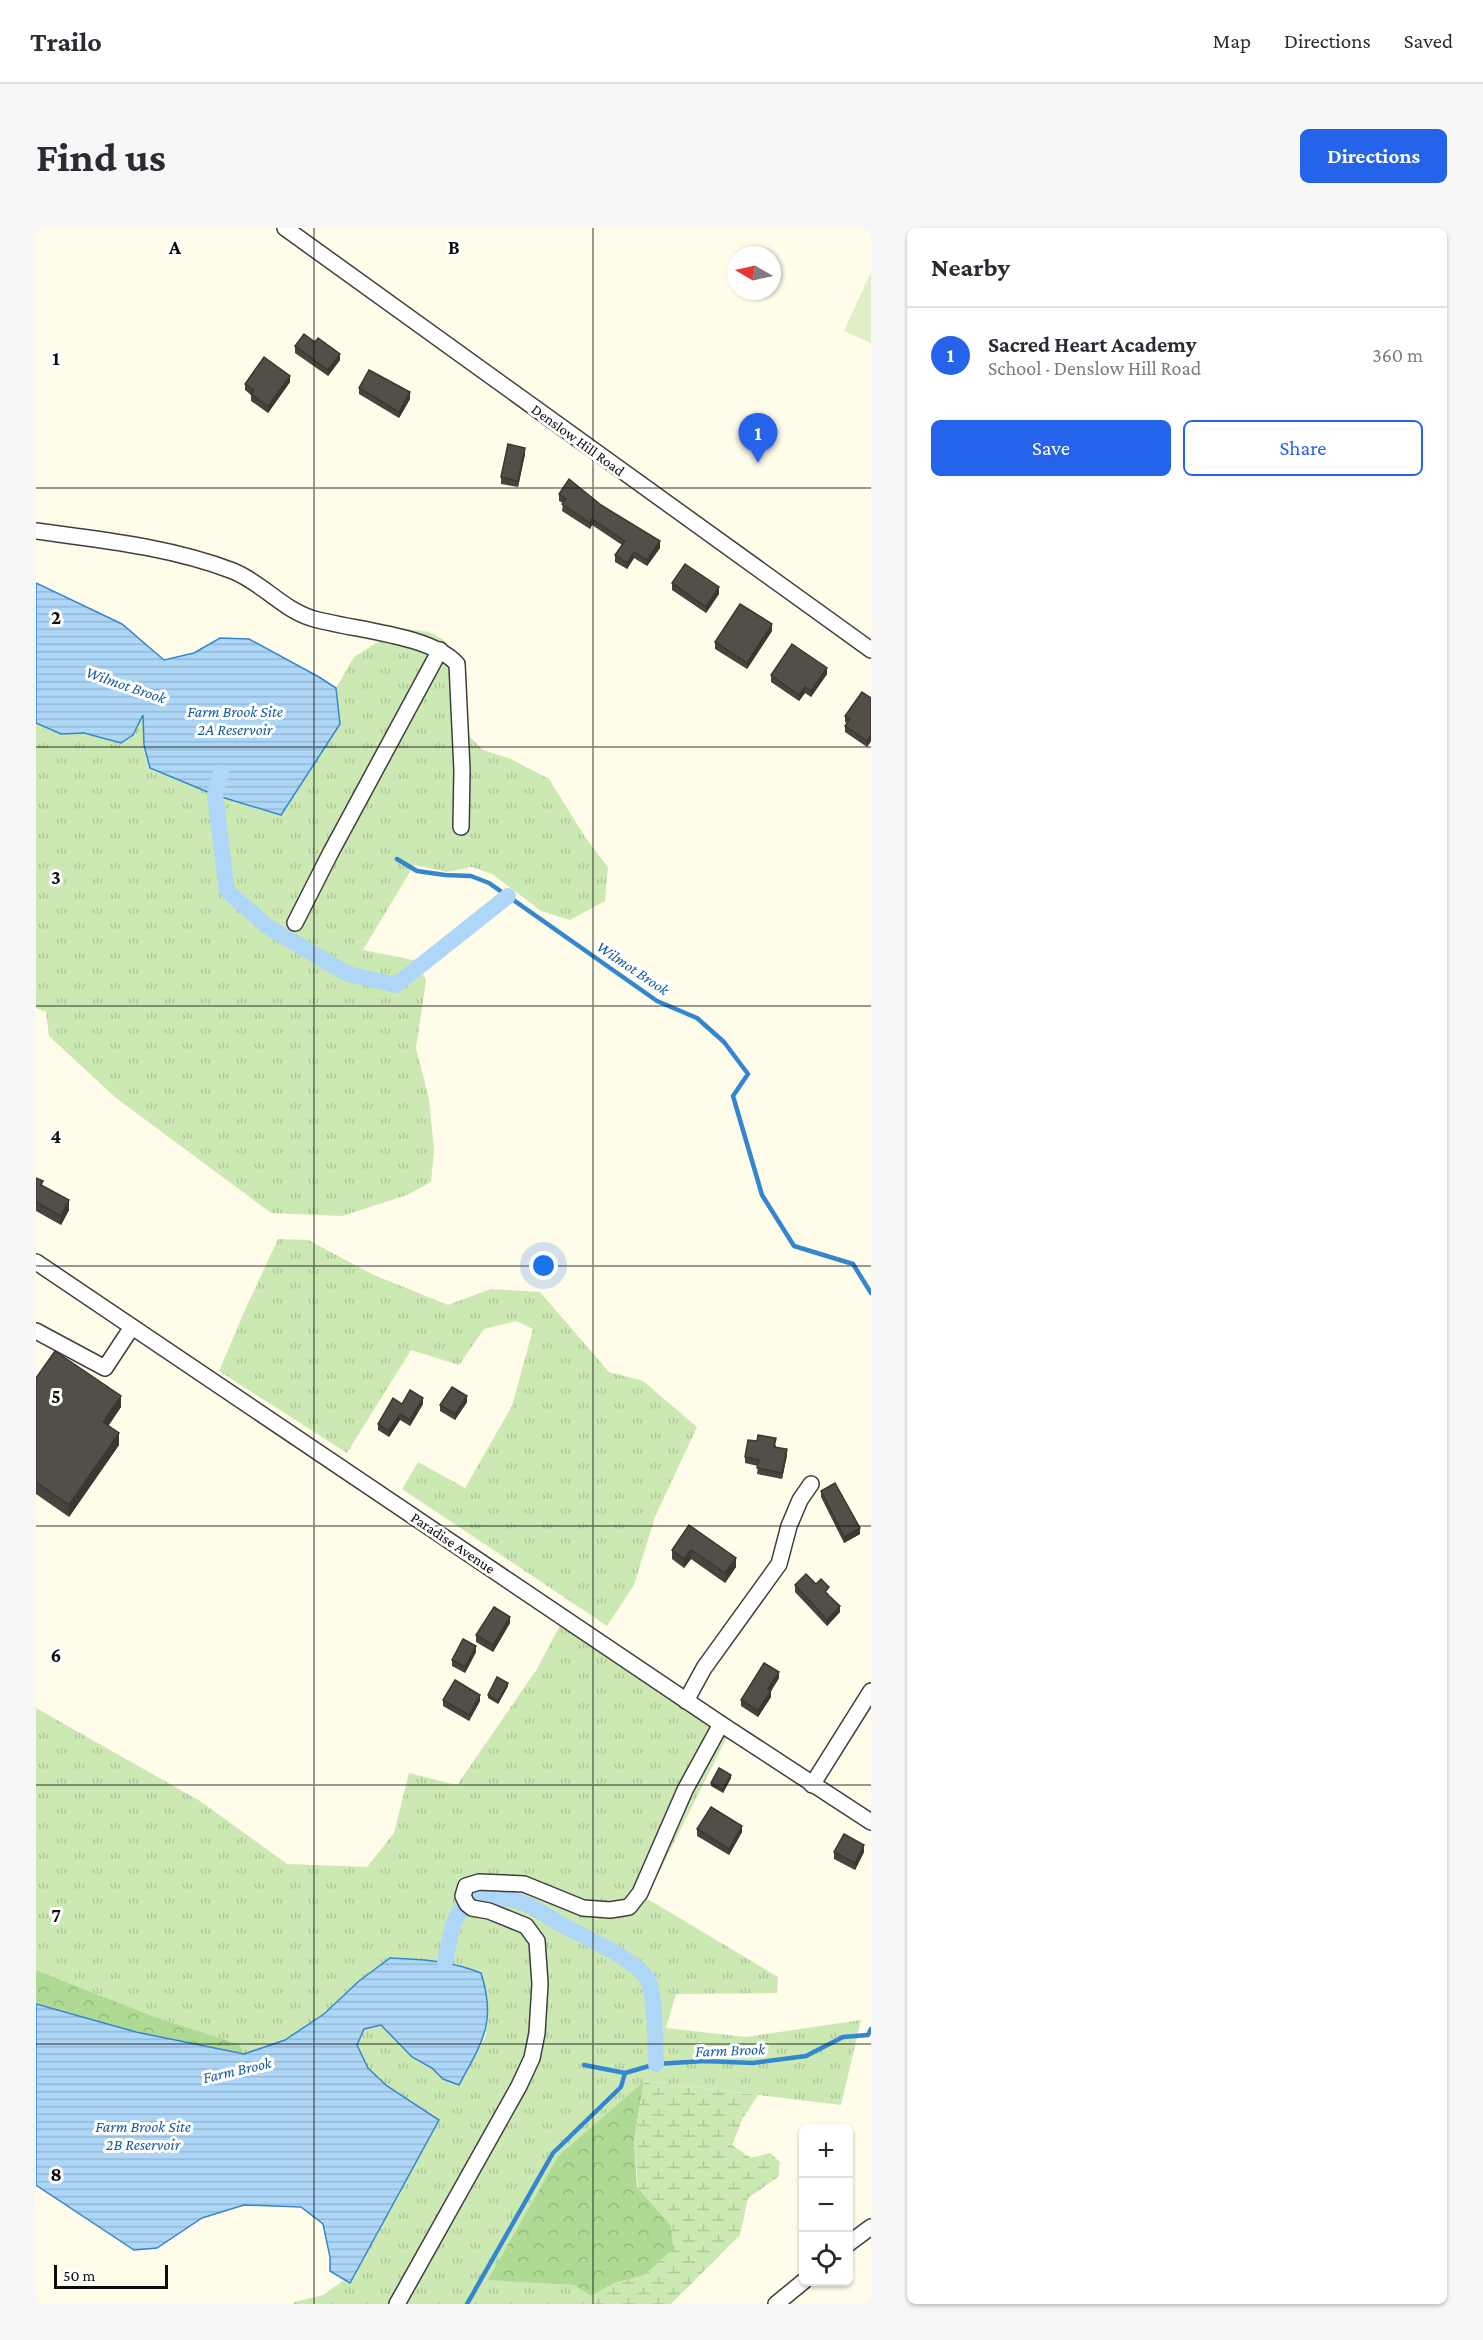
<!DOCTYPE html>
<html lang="en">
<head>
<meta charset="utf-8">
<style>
  body { margin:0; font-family:"Crimson Pro",serif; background:#f7f7f7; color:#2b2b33 }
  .controls { position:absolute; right:18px; bottom:18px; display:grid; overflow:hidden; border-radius:9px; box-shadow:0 2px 4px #0004 }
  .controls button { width:54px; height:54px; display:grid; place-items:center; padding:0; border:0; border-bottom:2px solid #e1e1e2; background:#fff; color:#2b2b33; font:30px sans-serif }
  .compass { position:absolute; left:691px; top:18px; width:54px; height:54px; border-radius:50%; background:#fff; box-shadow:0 2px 4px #0004; rotate:279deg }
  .scale { position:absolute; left:18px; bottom:15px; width:114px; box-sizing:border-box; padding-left:6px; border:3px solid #0c0c0c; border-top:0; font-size:16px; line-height:21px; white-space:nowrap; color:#0c0c0c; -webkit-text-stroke:4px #fff; paint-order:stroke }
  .you { position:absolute; left:508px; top:1038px; width:21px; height:21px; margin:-15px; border:4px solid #fff; border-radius:50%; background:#1a73e8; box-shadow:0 0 0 9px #1a73e833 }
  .badge { display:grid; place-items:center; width:39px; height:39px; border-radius:50%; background:#2563eb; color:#fff; font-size:20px; font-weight:700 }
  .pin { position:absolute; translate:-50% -50px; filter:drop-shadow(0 2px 3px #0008) }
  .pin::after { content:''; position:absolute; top:32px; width:21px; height:18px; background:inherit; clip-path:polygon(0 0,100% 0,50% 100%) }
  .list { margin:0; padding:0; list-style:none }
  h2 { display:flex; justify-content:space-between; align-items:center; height:78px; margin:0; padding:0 24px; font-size:26px }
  h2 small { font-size:20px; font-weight:400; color:#7c7c81 }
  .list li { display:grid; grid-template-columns:39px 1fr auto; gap:18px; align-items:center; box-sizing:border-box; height:96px; padding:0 24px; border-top:2px solid #e1e1e2 }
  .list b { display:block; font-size:22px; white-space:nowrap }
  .list p { margin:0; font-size:20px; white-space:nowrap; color:#7c7c81 }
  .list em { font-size:20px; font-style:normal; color:#7c7c81 }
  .actions { display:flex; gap:12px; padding:18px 24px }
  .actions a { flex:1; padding:14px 0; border:2px solid #2563eb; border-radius:9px; text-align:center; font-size:21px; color:#2563eb }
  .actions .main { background:#2563eb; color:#fff }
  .icon { flex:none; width:33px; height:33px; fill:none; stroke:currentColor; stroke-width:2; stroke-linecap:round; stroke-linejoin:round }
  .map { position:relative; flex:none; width:835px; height:2076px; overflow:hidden; border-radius:9px }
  header { display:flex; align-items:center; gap:36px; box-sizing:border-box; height:84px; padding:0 30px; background:#fff; border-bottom:2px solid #e1e1e2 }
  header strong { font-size:28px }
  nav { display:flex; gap:33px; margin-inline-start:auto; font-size:21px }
  .intro { display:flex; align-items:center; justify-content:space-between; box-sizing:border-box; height:144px; padding:0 36px }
  h1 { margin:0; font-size:42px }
  .button { padding:15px 27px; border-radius:9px; background:#2563eb; color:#fff; font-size:21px; font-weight:700 }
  main { display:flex; gap:36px; padding:0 36px }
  aside { flex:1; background:#fff; border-radius:9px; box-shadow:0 2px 4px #0004 }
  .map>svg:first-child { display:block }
</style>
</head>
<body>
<header>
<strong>Trailo</strong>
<nav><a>Map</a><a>Directions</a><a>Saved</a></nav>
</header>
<div class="intro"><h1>Find us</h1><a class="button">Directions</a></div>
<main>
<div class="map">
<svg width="835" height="2076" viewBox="0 0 835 2076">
  <defs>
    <pattern id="grass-tufts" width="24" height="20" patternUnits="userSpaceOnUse" patternTransform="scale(1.5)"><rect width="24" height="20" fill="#cce9b4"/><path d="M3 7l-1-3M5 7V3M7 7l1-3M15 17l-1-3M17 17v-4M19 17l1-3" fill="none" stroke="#aec79a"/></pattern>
    <pattern id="forest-crowns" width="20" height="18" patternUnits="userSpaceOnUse" patternTransform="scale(1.5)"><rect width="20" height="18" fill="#aeda93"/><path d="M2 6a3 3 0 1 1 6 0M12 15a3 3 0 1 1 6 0" fill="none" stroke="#94ba7e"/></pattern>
    <pattern id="wetland-marsh" width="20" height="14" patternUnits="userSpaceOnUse" patternTransform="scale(1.5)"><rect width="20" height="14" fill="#cce9b4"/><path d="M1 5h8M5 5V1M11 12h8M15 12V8" fill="none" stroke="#aec79a"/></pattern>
    <pattern id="water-rules" width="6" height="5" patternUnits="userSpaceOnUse" patternTransform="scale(1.5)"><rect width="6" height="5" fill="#aed7f7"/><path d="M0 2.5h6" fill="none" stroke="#94b7d3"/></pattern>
  </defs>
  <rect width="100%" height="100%" fill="#fffcea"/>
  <g fill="url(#grass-tufts)">
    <polygon points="364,400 393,404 408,412 418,424 421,496 447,522 475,531 513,551 549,609 572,639 569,673 534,692 505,683 456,646 436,639 411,644 378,637 327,722 382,733 390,753 380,820 393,871 398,922 395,954 371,967 306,988 235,985 80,870 13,808 10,784 0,780 0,495 25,506 48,505 85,515 107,486 108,517 114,540 179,567 244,587 304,496 300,460 318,429"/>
    <polygon points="242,1011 272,1012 338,1047 412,1077 455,1061 504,1064 573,1144 607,1153 661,1199 619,1289 598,1357 571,1398 366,1261 382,1234 429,1260 476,1178 497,1101 480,1093 448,1101 423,1137 375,1122 311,1225 183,1143 209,1082"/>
    <polygon points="524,1397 691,1509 610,1670 742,1749 741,1765 640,1766 630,1800 710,1809 825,1792 805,1877 608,1853 522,1928 453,2051 538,2057 555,2068 558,2076 257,2076 258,2074 287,2067 308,2052 313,2054 403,1893 351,1858 332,1840 321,1817 328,1801 344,1796 376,1829 396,1840 407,1851 423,1857 449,1810 452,1791 422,1736 354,1730 323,1753 288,1786 249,1812 208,1826 203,1816 119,1789 0,1742 0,1480 164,1573 251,1636 331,1639 358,1605 373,1545 421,1557 501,1441"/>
  </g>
  <g fill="url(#forest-crowns)">
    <polygon points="0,1742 119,1789 203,1816 208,1826 100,1804 0,1776"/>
    <polygon points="608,1853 598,1913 601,1959 635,1997 638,2021 609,2047 579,2055 555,2068 538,2057 452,2052 522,1928"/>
  </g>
  <polygon fill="url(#wetland-marsh)" points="608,1853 722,1867 707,1890 696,1917 715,1930 734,1925 744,1934 742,1949 712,1970 704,2007 635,2076 558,2076 555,2068 579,2055 609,2047 637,2021 635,1997 602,1960 598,1913"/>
  <polygon fill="#dff0c6" points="835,44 835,115 808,103"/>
  <g fill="url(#water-rules)" stroke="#3487cf" stroke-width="1.5">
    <polygon points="0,355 86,396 128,432 158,425 184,410 213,411 283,449 300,460 304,496 245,587 179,567 114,540 108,517 107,487 97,507 85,515 48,505 25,506 0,495"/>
    <path d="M 354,1730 C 389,1732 412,1732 445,1745 C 461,1795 446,1814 423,1857 L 407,1851 L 396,1840 L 376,1829 L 345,1797 L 328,1801 L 321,1817 L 332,1840 L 351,1858 L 403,1892 L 314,2055 L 294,2043 L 294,2029 L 287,1996 L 265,1979 L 208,1977 L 166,1990 L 121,2020 L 98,2022 L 0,1957 L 0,1776 L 100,1804 L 208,1826 L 249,1812 L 288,1786 L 323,1753 Z"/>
  </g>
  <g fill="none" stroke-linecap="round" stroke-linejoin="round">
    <g stroke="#3487cf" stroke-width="4.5">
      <polyline points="361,631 381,643 409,647 435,648 453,655 621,773 661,790 688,814 712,846 697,868 726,967 758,1018 817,1036 835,1065"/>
      <polyline points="548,1837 589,1845 620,1836 669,1833 717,1835 770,1828 807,1809 832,1807 835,1801"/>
      <polyline points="431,2076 517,1925 585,1859 589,1845"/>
    </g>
    <g stroke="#aed7f7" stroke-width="16">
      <polyline points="185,545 179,567 191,663 232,699 312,746 360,757 472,668"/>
      <path d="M 409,1734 C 414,1715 415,1686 432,1676 C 448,1666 474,1670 490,1676 C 503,1682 514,1690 526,1697 C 547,1708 598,1731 611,1750 C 620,1763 619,1818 620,1836"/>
    </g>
    <defs>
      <g id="minor">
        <polyline points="249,0 835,422"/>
        <path d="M 0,303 C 66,312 134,319 197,343 C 225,354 245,380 275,390 C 314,402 394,406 421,436 L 426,542 L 425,599"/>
        <polyline points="259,695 295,624 404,422"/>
        <polyline points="0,1034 685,1496 835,1594"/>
        <polyline points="0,1103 69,1140 96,1099"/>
        <polyline points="650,1473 668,1440 743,1336 753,1298 764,1272 775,1256"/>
        <polyline points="776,1557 835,1463"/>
        <polyline points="812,2016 835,1999"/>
        <polyline points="361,2076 483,1858 496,1830 501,1805 504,1756 501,1713 490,1698 453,1683 436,1680 431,1676 427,1668 430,1658 443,1654 488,1656 547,1680 574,1682 593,1679 604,1665 649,1562 685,1496"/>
        <polyline points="740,2076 768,2053"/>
      </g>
    </defs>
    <use href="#minor" stroke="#3f3f3f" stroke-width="18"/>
    <use href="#minor" stroke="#fff" stroke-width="15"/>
  </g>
  <g fill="#48433e">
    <polygon points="259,118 304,132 292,148 259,125"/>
    <polygon points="254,154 232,185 215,173 215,167 209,162 209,156"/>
    <polygon points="323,160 374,171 363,190 323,166"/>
    <polygon points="489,226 482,259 465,256 465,249"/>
    <polygon points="523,266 565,277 624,320 611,338 598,330 591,341 579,334 579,327 586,317 556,297 554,301 526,283 527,275 523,273"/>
    <polygon points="636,355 683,366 670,385 636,362"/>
    <polygon points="736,403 711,441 679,421 679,414"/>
    <polygon points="791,446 775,469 769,465 763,473 735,454 735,447"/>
    <polygon points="835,470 835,513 831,519 809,504 809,498 811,495 809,494 809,488"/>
    <polygon points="0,950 7,958 33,982 25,997 0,983"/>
    <polygon points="0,1150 85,1179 72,1198 83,1217 33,1289 0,1266"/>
    <polygon points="431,1174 419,1192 404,1183 404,1177"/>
    <polygon points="366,1176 387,1176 374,1198 364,1192 353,1209 342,1202 342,1196"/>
    <polygon points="740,1217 740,1219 751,1227 746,1251 721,1246 722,1238 709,1235 709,1229"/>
    <polygon points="785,1263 824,1306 808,1315 785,1269"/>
    <polygon points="653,1297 700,1339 689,1355 655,1331 648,1340 636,1331 636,1322"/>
    <polygon points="780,1356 793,1366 792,1366 804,1384 791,1398 759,1364 759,1357"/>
    <polygon points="474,1395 457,1424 440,1414 440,1407"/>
    <polygon points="440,1424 429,1445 416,1438 416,1432"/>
    <polygon points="743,1450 735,1463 735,1469 722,1489 705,1478 705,1472"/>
    <polygon points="472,1458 462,1476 452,1470 452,1467"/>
    <polygon points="407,1472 444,1473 433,1493 407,1478"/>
    <polygon points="695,1550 687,1565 675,1558 675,1555"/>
    <polygon points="661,1601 706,1604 693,1627 661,1608"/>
    <polygon points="798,1624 828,1624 819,1642 798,1631"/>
  </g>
  <g fill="#3b3732">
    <polygon points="304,126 304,132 292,148 292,142"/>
    <polygon points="254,148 254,154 232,185 232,178"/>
    <polygon points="374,164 374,171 363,190 363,184"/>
    <polygon points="489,220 489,226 482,259 482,253"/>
    <polygon points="556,291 556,297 554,301 554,295"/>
    <polygon points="624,313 624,320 611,338 611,332"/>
    <polygon points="598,324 598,330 591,341 591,335"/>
    <polygon points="683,359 683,366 670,385 670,379"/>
    <polygon points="736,396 736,403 711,441 711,435"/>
    <polygon points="791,440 791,446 775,469 775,463"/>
    <polygon points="769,459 769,465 763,473 763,467"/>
    <polygon points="835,507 835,513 831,519 831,513"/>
    <polygon points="33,972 33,982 25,997 25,988"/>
    <polygon points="85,1168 85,1179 67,1206 67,1194"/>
    <polygon points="431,1168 431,1174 419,1192 419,1186"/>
    <polygon points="387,1170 387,1176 374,1198 374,1192"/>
    <polygon points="364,1186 364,1192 353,1209 353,1203"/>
    <polygon points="83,1205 83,1217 33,1289 33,1277"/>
    <polygon points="751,1221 751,1227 746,1251 746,1245"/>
    <polygon points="824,1300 824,1306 808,1315 808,1309"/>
    <polygon points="655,1322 655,1331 648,1340 648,1331"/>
    <polygon points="700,1330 700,1339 689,1355 689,1345"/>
    <polygon points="804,1378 804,1384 791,1398 791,1392"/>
    <polygon points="474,1389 474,1395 457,1424 457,1417"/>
    <polygon points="440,1418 440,1424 429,1445 429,1439"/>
    <polygon points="743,1444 743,1450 735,1463 735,1469 722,1489 722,1483 732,1461"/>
    <polygon points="472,1455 472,1458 462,1476 462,1473"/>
    <polygon points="444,1467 444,1473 433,1493 433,1487"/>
    <polygon points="695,1547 695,1550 687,1565 687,1562"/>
    <polygon points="706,1598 706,1604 693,1627 693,1621"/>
    <polygon points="828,1617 828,1624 819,1642 819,1635"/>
  </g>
  <g fill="#544e48" stroke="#3b3732" stroke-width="1.5">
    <polygon points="268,106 279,114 282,110 304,126 292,142 259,118"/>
    <polygon points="228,129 254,148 232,178 215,166 218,162 209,156"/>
    <polygon points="333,142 374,164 363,184 323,160"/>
    <polygon points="472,216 489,220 482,253 465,249"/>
    <polygon points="533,251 565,277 624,313 611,332 598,324 591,335 579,327 589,313 556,291 554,295 526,276 530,271 523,266"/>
    <polygon points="649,336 683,359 670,379 636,355"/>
    <polygon points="704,376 736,396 711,435 679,414"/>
    <polygon points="756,416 791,440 775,463 769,459 763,467 735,447"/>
    <polygon points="826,464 835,470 835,507 831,513 809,498 814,491 809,488"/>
    <polygon points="0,950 7,953 5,957 33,972 25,988 0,974"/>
    <polygon points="19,1123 85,1168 67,1194 83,1205 33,1277 0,1254 0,1150"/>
    <polygon points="416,1159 431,1168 419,1186 404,1177"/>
    <polygon points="374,1162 387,1170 374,1192 364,1186 353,1203 342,1196 357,1170 366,1176"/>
    <polygon points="722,1207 740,1210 738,1219 751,1221 746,1245 721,1240 723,1232 709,1229 712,1212 721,1213"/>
    <polygon points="799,1255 824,1300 808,1309 785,1263"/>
    <polygon points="653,1297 700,1330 689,1345 655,1322 648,1331 636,1322"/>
    <polygon points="770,1346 780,1356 785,1351 793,1359 789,1364 804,1378 791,1392 759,1357"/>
    <polygon points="458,1379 474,1389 457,1417 440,1407"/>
    <polygon points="427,1411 440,1418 429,1439 416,1432"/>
    <polygon points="728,1435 743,1444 732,1461 735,1462 722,1483 705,1472"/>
    <polygon points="461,1449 472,1455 462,1473 452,1467"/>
    <polygon points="419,1452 444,1467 433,1487 407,1472"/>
    <polygon points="683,1540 695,1547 687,1562 675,1555"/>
    <polygon points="675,1579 706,1598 693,1621 661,1601"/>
    <polygon points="808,1606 828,1617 819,1635 798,1624"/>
  </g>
  <path fill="none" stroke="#0c0c0c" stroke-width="1.5" stroke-opacity="0.55" d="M 278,0 L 278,2076M 557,0 L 557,2076M 0,260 L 835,260M 0,519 L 835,519M 0,778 L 835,778M 0,1038 L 835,1038M 0,1298 L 835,1298M 0,1557 L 835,1557M 0,1816 L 835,1816"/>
  <g text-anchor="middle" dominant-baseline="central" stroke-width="6" stroke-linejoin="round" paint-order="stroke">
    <g font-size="15" fill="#0c0c0c" stroke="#fff">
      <text transform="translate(542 212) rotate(36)">Denslow Hill Road</text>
      <text transform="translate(417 1315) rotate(34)">Paradise Avenue</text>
    </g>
    <g font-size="16" font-style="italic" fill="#14599f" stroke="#fff">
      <text transform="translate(90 457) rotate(19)">Wilmot Brook</text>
      <text x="199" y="483">Farm Brook Site<tspan x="199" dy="18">2A Reservoir</tspan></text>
      <text transform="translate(597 740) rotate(34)">Wilmot Brook</text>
      <text transform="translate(694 1822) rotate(-2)">Farm Brook</text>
      <text transform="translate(201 1842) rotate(-13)">Farm Brook</text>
      <text x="107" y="1898">Farm Brook Site<tspan x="107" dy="18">2B Reservoir</tspan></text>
    </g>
  </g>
  <g font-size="20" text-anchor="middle" font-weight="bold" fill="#0c0c0c" stroke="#fff" stroke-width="6" stroke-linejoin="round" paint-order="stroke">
    <text x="139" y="26">A</text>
    <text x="418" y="26">B</text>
    <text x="20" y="137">1</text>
    <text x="20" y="396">2</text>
    <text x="20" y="656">3</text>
    <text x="20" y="915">4</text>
    <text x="20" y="1175">5</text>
    <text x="20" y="1434">6</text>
    <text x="20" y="1694">7</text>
    <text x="20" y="1953">8</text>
  </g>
</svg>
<div class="controls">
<button>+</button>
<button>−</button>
<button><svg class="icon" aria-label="locate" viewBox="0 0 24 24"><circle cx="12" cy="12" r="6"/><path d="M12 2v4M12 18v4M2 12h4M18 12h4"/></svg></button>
</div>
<svg class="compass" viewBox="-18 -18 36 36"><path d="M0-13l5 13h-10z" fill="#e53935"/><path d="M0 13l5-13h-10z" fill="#7c7c81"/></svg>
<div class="scale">50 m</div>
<div class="you"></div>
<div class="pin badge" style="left:722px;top:235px">1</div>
</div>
<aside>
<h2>Nearby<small></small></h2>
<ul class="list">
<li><span class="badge">1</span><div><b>Sacred Heart Academy</b><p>School · Denslow Hill Road</p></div><em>360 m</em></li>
</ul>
<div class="actions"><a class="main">Save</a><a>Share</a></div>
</aside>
</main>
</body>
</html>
